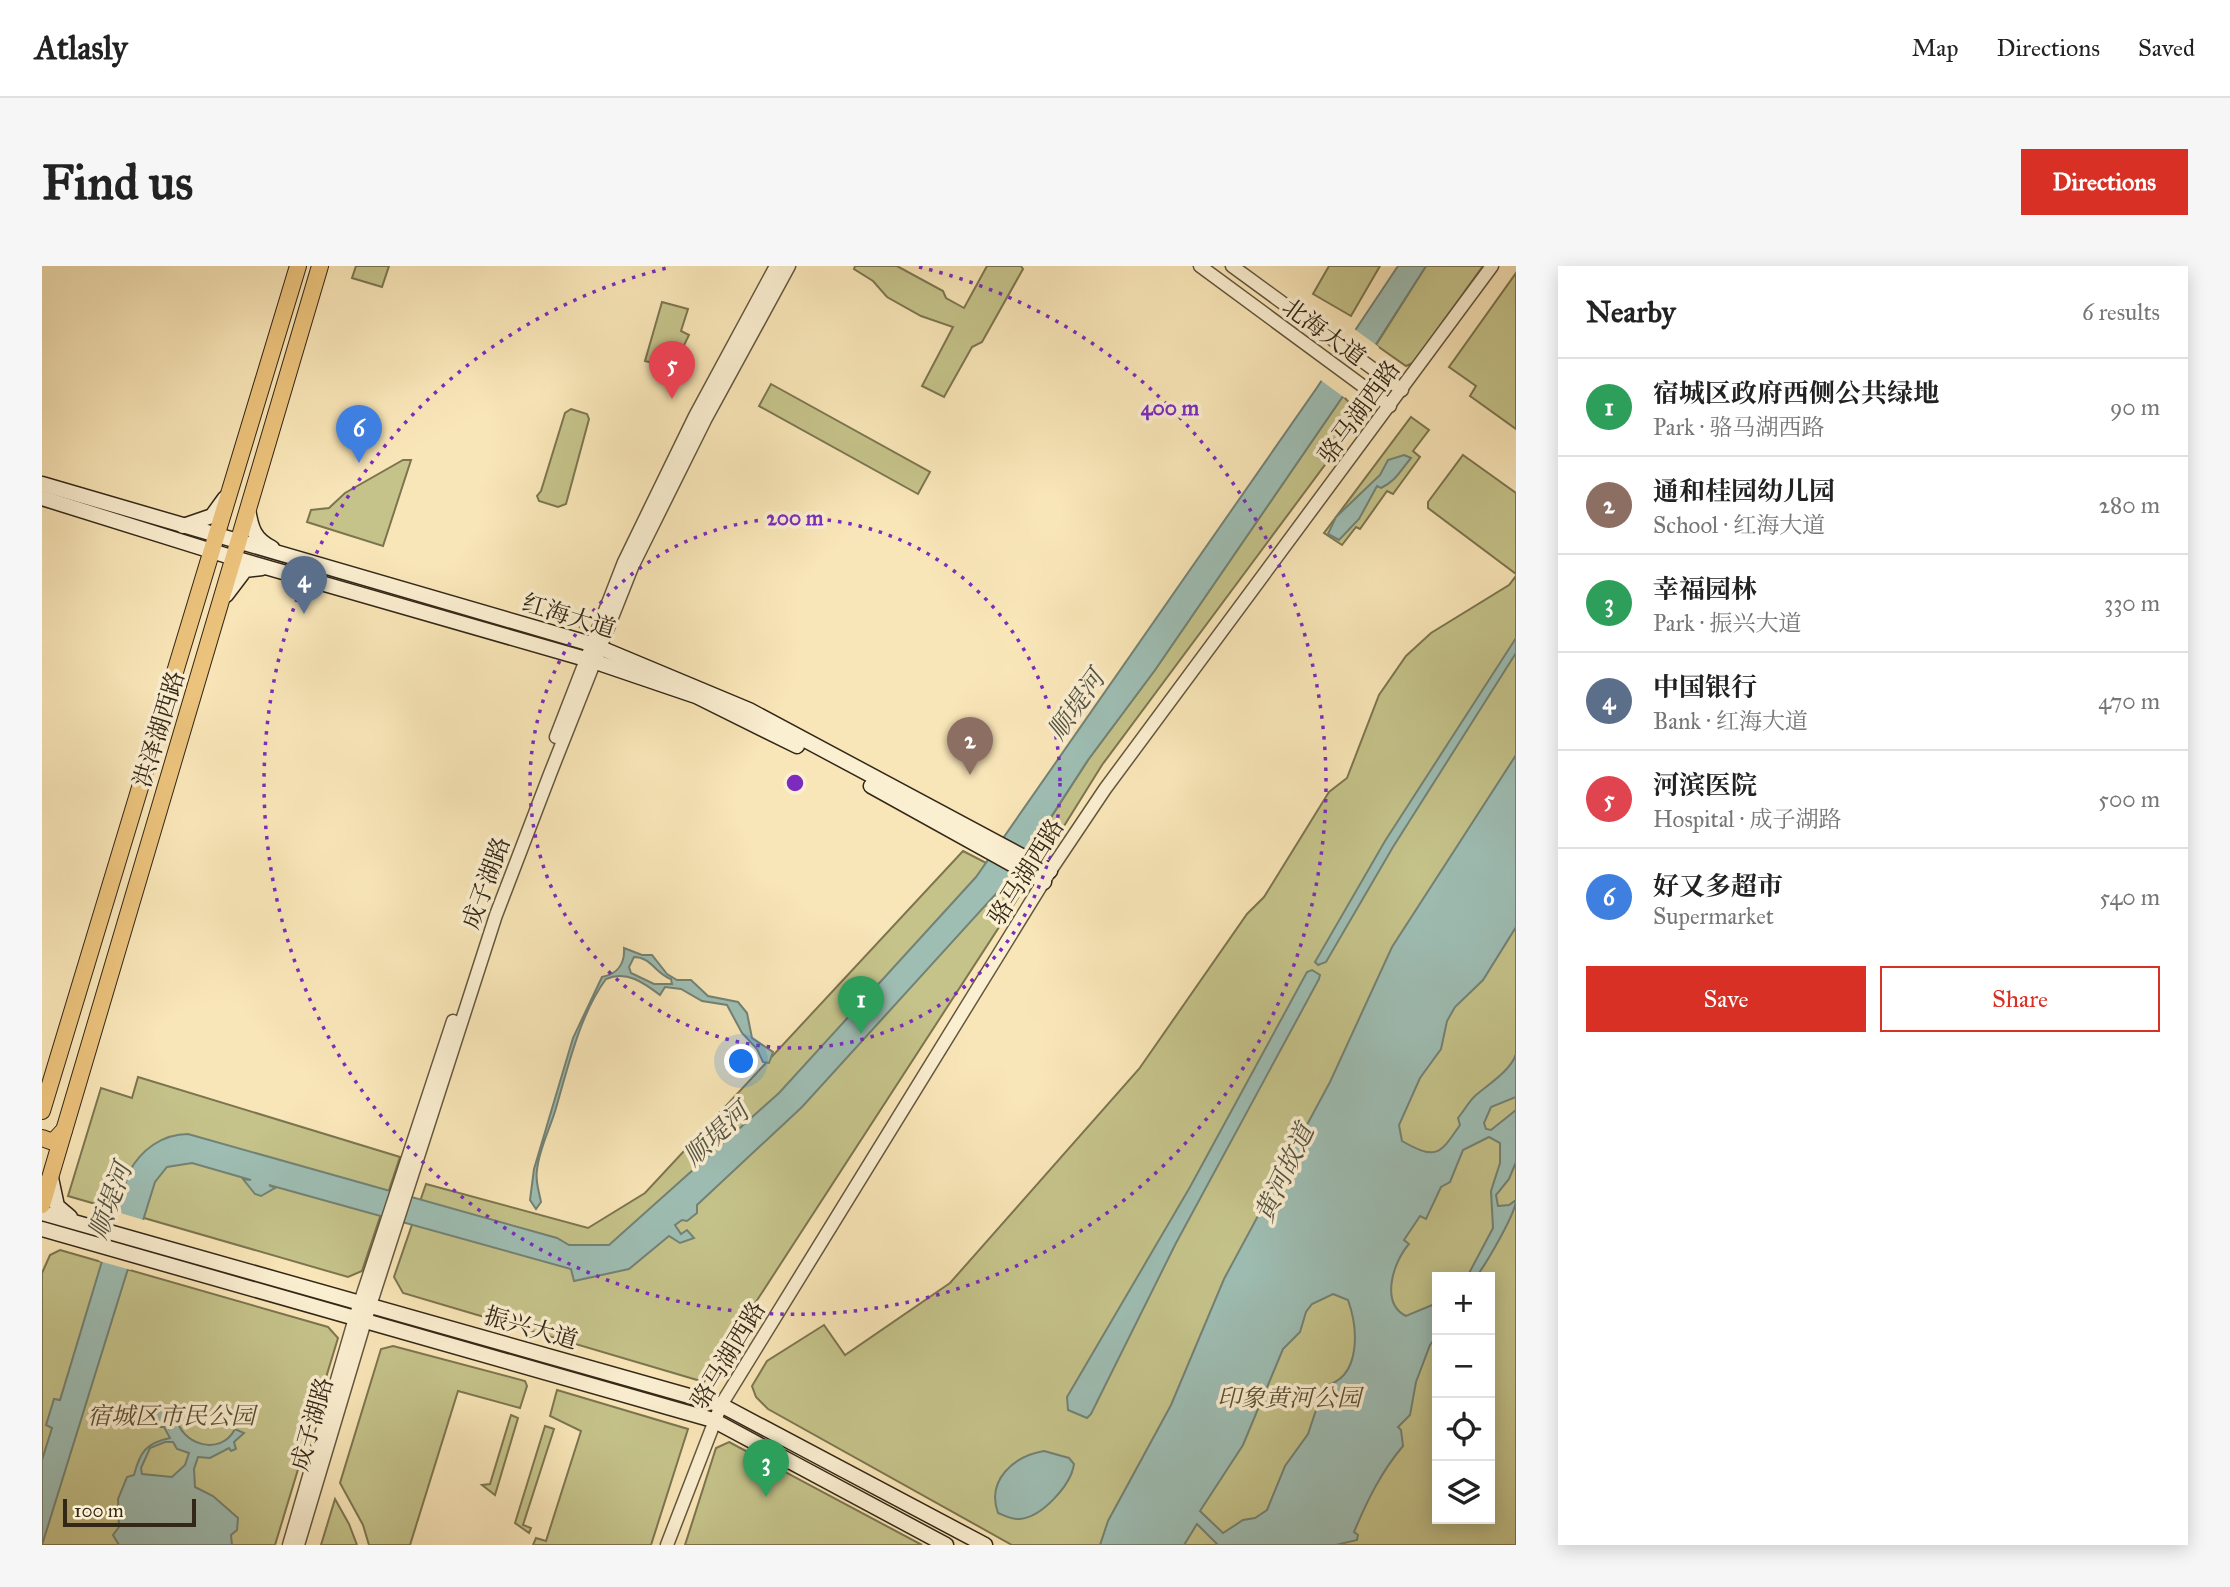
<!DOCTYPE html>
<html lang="en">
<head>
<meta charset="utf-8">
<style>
  body { margin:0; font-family:"IM FELL Great Primer","Noto Serif SC",serif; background:#f6f6f6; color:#222 }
  .controls { position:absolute; right:21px; bottom:21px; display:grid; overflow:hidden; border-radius:0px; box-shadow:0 4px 18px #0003 }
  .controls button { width:63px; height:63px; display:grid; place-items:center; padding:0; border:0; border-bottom:2px solid #e0e0e0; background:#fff; color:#222; font:35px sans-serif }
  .scale { position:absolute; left:21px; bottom:18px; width:133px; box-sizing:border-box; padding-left:7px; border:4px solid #332717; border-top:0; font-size:19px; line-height:24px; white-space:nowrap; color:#332717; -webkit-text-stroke:5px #fbefd1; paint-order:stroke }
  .you { position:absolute; left:700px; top:796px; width:24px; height:24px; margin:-18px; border:5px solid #fff; border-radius:50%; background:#1a73e8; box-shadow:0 0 0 10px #1a73e833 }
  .badge { display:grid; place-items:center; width:46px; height:46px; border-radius:50%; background:#d93025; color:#fff; font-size:23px; font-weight:700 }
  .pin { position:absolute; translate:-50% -58px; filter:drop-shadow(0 2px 4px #0008) }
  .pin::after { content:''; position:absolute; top:37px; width:24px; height:21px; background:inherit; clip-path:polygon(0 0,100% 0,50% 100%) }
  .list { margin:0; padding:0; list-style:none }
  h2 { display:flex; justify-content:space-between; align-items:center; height:91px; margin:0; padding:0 28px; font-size:30px }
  h2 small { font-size:23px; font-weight:400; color:#767676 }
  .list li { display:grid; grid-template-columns:46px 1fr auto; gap:21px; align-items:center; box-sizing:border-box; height:98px; padding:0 28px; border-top:2px solid #e0e0e0 }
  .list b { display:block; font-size:26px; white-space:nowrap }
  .list p { margin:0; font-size:23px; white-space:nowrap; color:#767676 }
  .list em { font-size:23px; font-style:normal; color:#767676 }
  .actions { display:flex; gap:14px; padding:21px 28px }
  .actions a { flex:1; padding:16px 0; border:2px solid #d93025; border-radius:0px; text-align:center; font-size:24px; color:#d93025 }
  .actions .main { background:#d93025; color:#fff }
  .icon { flex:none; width:38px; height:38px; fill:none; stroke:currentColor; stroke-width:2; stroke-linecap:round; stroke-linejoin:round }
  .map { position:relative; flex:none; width:1474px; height:1279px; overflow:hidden; border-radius:0px }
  header { display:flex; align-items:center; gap:42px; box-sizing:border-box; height:98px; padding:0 35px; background:#fff; border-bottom:2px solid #e0e0e0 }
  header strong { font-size:33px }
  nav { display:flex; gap:38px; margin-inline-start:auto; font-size:24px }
  .intro { display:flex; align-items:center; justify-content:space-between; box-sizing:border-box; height:168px; padding:0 42px }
  h1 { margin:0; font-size:49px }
  .button { padding:18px 32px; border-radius:0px; background:#d93025; color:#fff; font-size:24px; font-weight:700 }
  main { display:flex; gap:42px; padding:0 42px }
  aside { flex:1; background:#fff; border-radius:0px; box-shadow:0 4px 18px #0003 }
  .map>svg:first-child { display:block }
</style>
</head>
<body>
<header>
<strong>Atlasly</strong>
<nav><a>Map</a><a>Directions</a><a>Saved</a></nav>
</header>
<div class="intro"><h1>Find us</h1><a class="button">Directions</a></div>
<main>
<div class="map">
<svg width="1474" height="1279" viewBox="0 0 1474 1279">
  <rect width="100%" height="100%" fill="#f9e6b8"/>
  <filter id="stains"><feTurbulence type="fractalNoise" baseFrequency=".00286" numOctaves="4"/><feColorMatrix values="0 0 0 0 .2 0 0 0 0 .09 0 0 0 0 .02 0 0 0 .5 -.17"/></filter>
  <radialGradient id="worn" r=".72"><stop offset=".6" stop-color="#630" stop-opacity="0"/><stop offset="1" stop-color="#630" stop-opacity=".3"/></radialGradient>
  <g fill="#c5c38a" stroke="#7c7550" stroke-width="2" fill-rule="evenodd">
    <polygon points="314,0 347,0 340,21 310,12"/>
    <polygon points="813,0 855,0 901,25 904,32 922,42 945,0 979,0 981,3 940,76 930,81 902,131 880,120 911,61 879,50 845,31 831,15 812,3"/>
    <polygon points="1287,0 1338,0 1309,50 1271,28"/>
    <polygon points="1384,0 1441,0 1371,97 1364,100 1334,79"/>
    <polygon points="1474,7 1474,163 1428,130 1434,120 1407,101"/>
    <polygon points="620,36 646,43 639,65 647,69 631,102 603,95"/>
    <polygon points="729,118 888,206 876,228 717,140"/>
    <polygon points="1301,130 1316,146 1314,157 1060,499 1007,584 1004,587 990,581 1046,494 1113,404"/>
    <polygon points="529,143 545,148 547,153 524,238 516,241 497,235 495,230 499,225 523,147"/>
    <polygon points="1369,151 1387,164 1371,185 1378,191 1351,228 1345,225 1318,263 1314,261 1300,279 1282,267"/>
    <polygon points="1421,189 1474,227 1474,308 1386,242 1386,236"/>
    <polygon points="361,194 369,194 341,280 265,256 269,244 287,242 303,227"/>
    <path d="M 1474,310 L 1474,1279 L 970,1279 L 726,1143 L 714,1131 L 710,1120 L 725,1095 L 782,1059 L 803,1089 L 908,1017 L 1097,803 L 1205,648 L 1222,631 L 1287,526 L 1305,512 L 1337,429 L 1364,390 L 1389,367 L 1467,319 ZM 1395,1011 L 1448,1011 L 1448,1253 L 1395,1253 Z"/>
    <polygon points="921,585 985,618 662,1116 361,1027 352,1011 384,918 546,962 603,927"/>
    <polygon points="96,811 358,891 320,1005 306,1011 26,930 59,822 90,832"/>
    <polygon points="18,984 286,1061 296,1072 233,1279 0,1279 0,1007 8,989"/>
    <polygon points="351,1080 483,1115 485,1120 478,1142 416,1125 368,1279 327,1279 321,1259 298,1217 339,1083"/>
    <polygon points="515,1124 646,1163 609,1279 491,1279 494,1272 504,1275 539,1165 508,1150"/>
    <polygon points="469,1149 476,1152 453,1229 440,1219 448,1218"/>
    <polygon points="503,1160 512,1163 481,1259 489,1262 487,1267 473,1257"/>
    <polygon points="687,1176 880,1279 643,1279 674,1182"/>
    <polygon points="293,1233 307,1258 315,1279 279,1279"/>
  </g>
  <g fill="#9ebeb4" stroke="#738275" stroke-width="2" fill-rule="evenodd">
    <path d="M 1356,0 L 1384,0 L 1299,133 L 1113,404 L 1046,494 L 972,608 L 760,841 L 655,939 L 655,947 L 645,955 L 640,954 L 633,959 L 639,968 L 645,964 L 652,972 L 638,977 L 627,970 L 587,1003 L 532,1015 L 529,1003 L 227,919 L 233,922 L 219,930 L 213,928 L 201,913 L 209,914 L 150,897 L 125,901 L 113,916 L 0,1279 L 0,1194 L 10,1162 L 4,1159 L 12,1133 L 18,1134 L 87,906 C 99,884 120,868 146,868 L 515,972 L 527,979 L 567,979 L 737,827 L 934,611 L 1274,123 Z"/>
    <path d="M 1362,189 L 1369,192 C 1358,205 1354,215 1339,222 L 1335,220 L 1317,253 L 1297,274 L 1286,268 L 1294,251 L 1338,209 L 1346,194 Z"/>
    <polygon points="1474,372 1474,387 1351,581 1284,696 1276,699 1273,696 1343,575"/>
    <path d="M 1474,489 L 1474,661 L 1441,714 L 1413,741 L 1405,755 L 1399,783 L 1378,812 L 1357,859 L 1360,875 C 1395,895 1398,888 1418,859 L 1416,852 C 1422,845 1427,835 1434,829 C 1447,818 1469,804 1474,788 L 1474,831 L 1449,841 L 1442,857 L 1444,863 L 1449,864 L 1474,844 L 1474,896 L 1467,913 L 1454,929 L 1456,940 L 1467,939 L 1474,934 C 1474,947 1444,998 1434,1011 L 1425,1011 L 1451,962 L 1449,925 L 1458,897 L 1458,877 L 1447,871 L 1421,884 L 1408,916 L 1399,921 L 1384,953 L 1378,950 L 1362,974 L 1367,978 C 1351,996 1338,1037 1364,1050 L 1395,1037 L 1395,1070 L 1388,1079 L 1374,1116 L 1368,1149 L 1356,1161 L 1359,1164 L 1361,1180 C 1339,1206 1325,1235 1312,1266 L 1316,1269 L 1315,1274 L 1294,1279 L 1176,1279 L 1155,1258 L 1142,1279 L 1058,1279 L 1066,1255 L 1129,1139 L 1182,1013 L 1288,816 L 1350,681 ZM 1291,1028 L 1306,1034 C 1316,1062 1320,1112 1282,1120 L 1266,1168 L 1243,1200 L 1225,1244 L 1213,1252 L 1201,1254 L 1181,1267 L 1158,1245 L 1201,1179 L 1241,1083 L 1258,1066 L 1264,1046 L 1270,1038 Z"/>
    <path d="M 582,682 L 600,689 L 610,689 L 625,708 L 635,714 L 649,714 L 666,730 L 696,736 L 705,747 L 710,772 L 731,786 L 727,797 L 721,796 L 715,783 L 700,767 L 685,739 L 660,735 L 639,723 L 623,721 L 618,729 C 602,717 585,704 564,713 C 538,748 526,801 514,842 C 508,863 497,883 495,904 C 493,915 497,925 499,936 L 494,943 L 488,934 L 492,903 L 531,772 L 560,711 C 576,708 583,697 582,682 ZM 592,691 C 609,691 614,708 629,713 L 630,718 L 612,718 L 589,707 L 587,701 Z"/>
    <polygon points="1270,704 1278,709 1277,713 1134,977 1049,1148 1045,1152 1026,1144 1025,1131 1148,921 1265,706"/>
    <path d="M 108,1140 L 125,1144 L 121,1157 L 127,1159 L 127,1164 L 134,1150 C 138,1179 179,1191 193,1163 L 202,1167 L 192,1176 L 194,1183 L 189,1185 L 187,1182 L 168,1192 L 156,1191 L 152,1203 L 153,1221 L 171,1230 L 196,1252 L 195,1264 L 189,1269 L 190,1279 L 77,1279 L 71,1269 L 77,1261 L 76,1233 L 85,1211 L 92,1209 C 98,1186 104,1177 128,1172 L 122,1161 L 103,1161 ZM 123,1176 L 131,1176 L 135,1183 L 147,1187 L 143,1199 L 130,1211 L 100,1208 L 99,1202 L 108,1182 Z"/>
    <path d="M 1002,1185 L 1027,1192 L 1032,1198 C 1029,1219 1000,1251 978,1253 C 970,1254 963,1250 956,1247 C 944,1214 972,1190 1002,1185 Z"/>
  </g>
  <g fill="#f9e6b8">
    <polygon points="1311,62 1337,81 1303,132 1277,113"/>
    <polygon points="72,945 105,955 89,1004 57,995"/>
  </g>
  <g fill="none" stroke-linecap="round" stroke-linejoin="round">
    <defs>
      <g id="tertiary">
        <polyline points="1158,0 1348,140"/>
        <polyline points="1190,0 1360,124"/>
        <polyline points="514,471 582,296 653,150 734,0"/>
        <polyline points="247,1279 313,1052 411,755"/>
        <polyline points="256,1279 323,1055 454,649 508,508 590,301 663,154 747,0"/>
        <polyline points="625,1279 679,1139 1008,605 1063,523 1450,0"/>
      </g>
      <g id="secondary">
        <polyline points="0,218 549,378 707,444 1008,605"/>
        <polyline points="0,232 192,292 554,396 654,430 755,480"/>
        <path d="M 206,243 C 209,262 212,273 230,282"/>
        <polyline points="141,260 170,250 183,232"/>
        <polyline points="184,329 203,304 220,302"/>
        <polyline points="829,520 1002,616"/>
        <polyline points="9,912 15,940 28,951"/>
        <polyline points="0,947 679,1139 943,1279"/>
        <polyline points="0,963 671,1154 904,1279"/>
      </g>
      <g id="primary">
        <polyline points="0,845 256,0"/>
        <polyline points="0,872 11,876 22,864"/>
        <polyline points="0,939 278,0"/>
      </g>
    </defs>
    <use href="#tertiary" stroke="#64573f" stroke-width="15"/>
    <use href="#secondary" stroke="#332717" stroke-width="17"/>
    <use href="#primary" stroke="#332717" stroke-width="18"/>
    <use href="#tertiary" stroke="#fbefd1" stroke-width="12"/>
    <use href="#secondary" stroke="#fbefd1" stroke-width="14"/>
    <use href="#primary" stroke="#ecc37c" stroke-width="16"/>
  </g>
  <g fill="none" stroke="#7b2cbf" stroke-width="3.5" stroke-dasharray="3.5 7">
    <circle cx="753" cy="517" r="265"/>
    <path d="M877 1A531 531 0 1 1 629 1"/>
  </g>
  <g text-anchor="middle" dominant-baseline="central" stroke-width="7" stroke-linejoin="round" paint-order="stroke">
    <g font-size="24" fill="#332717" stroke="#fbefd1">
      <text transform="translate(1282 66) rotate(36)">北海大道</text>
      <text transform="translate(1317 146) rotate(-54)">骆马湖西路</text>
      <text transform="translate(527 350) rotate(17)">红海大道</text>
      <text transform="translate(117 463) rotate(-73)">洪泽湖西路</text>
      <text transform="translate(984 606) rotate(-58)">骆马湖西路</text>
      <text transform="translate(444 617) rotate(-70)">成子湖路</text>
      <text transform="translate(489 1062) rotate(16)">振兴大道</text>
      <text transform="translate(686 1089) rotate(-59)">骆马湖西路</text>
      <text transform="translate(270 1158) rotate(-74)">成子湖路</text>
    </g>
    <g font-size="24" font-style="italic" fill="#584e34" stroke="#fbefd1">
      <text x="1247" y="1132">印象黄河公园</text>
      <text x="129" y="1150">宿城区市民公园</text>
    </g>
    <g font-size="26" font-style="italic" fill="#535446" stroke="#fbefd1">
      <text transform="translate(1034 439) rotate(-55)">顺堤河</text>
      <text transform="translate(674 868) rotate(-43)">顺堤河</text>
      <text transform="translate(1242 907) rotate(-65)">黄河故道</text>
      <text transform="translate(68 935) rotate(-70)">顺堤河</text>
    </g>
  </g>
  <circle cx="753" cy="517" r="10" fill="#7b2cbf" stroke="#fbefd1" stroke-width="3.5"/>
  <g font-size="21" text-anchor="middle" font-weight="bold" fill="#7b2cbf" stroke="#fbefd1" stroke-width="7" stroke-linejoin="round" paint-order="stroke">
    <text x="1128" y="149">400 m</text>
    <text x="753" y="259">200 m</text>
  </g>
  <rect width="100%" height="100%" filter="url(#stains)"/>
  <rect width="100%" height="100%" fill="url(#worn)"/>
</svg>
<div class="controls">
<button>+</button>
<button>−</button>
<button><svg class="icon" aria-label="locate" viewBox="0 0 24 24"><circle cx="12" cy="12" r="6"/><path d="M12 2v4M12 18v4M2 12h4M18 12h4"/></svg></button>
<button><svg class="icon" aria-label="layers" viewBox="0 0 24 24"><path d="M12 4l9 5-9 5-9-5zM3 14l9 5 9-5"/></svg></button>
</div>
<div class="scale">100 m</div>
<div class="you"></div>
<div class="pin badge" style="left:819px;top:768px;background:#2e9e5b">1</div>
<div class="pin badge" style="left:928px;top:509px;background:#8d6e63">2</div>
<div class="pin badge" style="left:724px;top:1231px;background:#2e9e5b">3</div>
<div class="pin badge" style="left:262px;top:348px;background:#5c6f8a">4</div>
<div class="pin badge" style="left:630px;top:133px;background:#e0444e">5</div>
<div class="pin badge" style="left:317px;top:197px;background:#3f7fe0">6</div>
</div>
<aside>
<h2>Nearby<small>6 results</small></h2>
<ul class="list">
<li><span class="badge" style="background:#2e9e5b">1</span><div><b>宿城区政府西侧公共绿地</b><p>Park · 骆马湖西路</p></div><em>90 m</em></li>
<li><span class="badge" style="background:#8d6e63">2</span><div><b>通和桂园幼儿园</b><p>School · 红海大道</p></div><em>280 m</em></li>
<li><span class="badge" style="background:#2e9e5b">3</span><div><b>幸福园林</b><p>Park · 振兴大道</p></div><em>330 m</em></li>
<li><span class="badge" style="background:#5c6f8a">4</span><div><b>中国银行</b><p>Bank · 红海大道</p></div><em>470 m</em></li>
<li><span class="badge" style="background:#e0444e">5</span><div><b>河滨医院</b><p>Hospital · 成子湖路</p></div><em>500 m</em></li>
<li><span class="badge" style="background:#3f7fe0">6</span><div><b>好又多超市</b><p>Supermarket</p></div><em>540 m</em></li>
</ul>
<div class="actions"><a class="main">Save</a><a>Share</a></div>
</aside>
</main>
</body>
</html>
